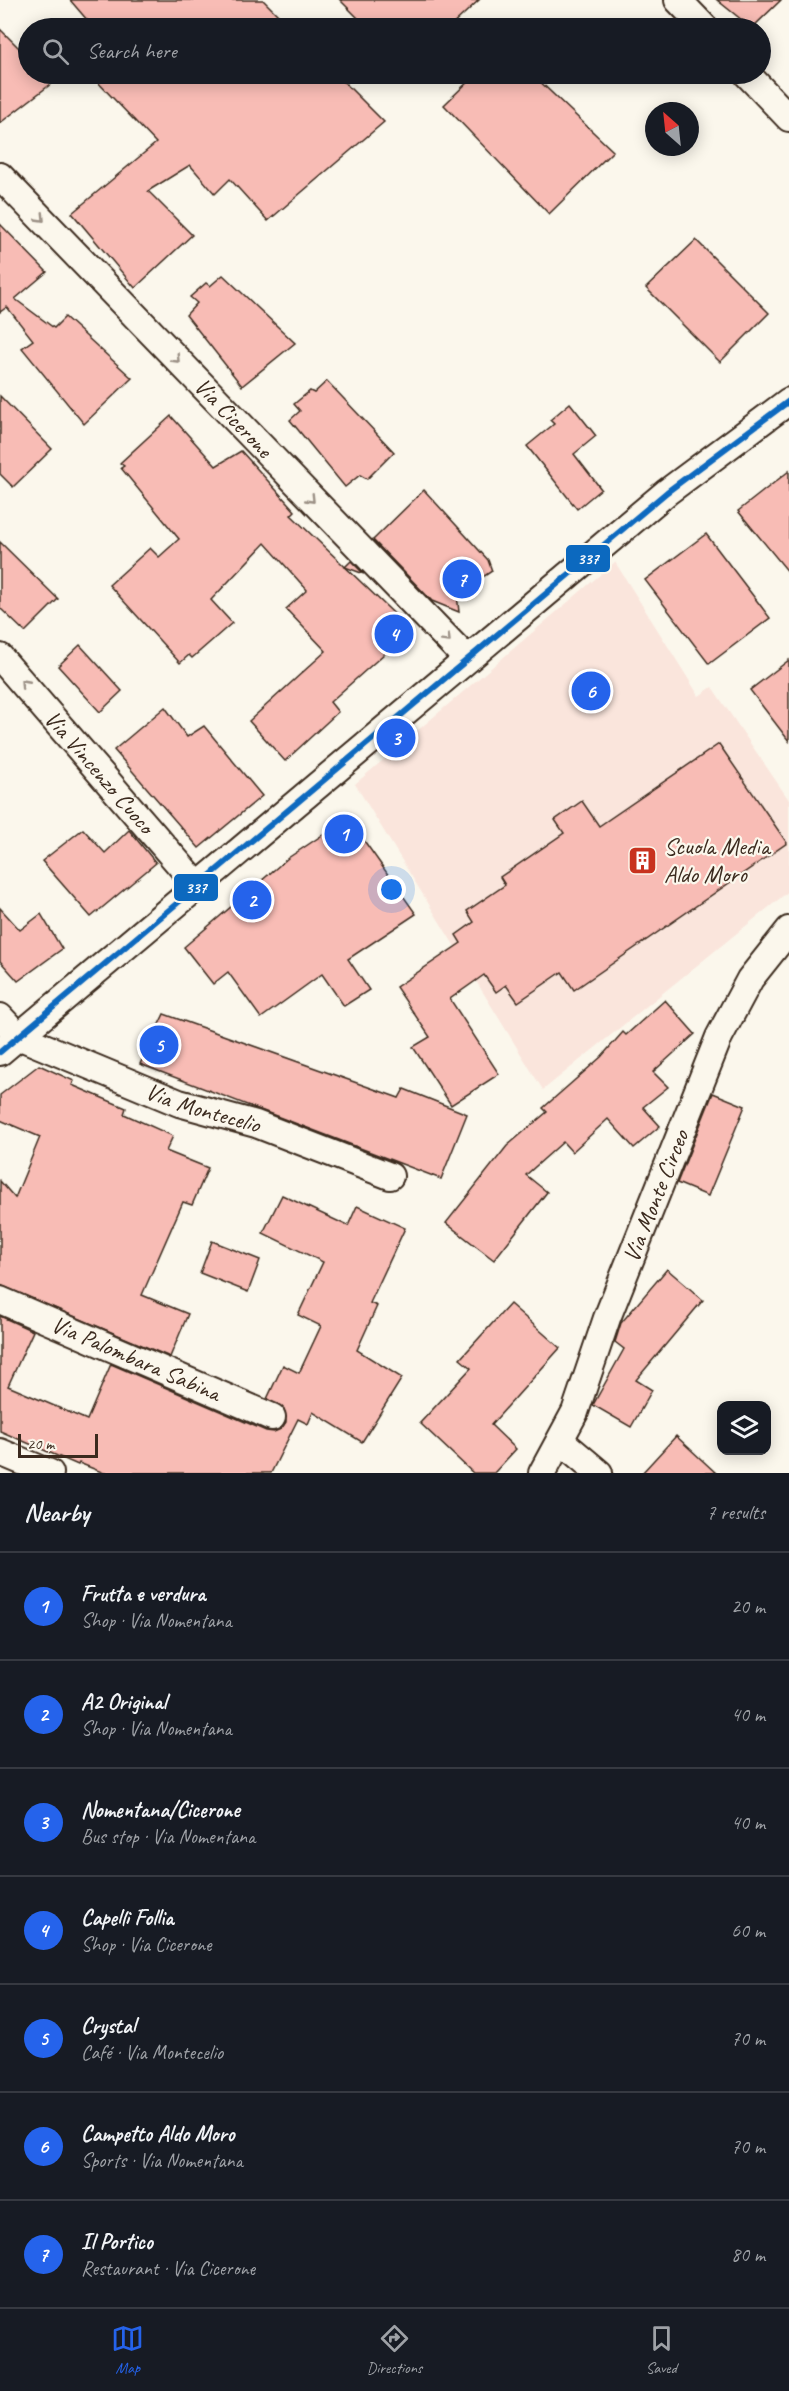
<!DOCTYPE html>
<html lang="en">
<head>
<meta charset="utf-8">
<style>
  body { margin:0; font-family:Caveat,sans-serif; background:#20242c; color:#f1f3f6 }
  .controls { position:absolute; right:18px; bottom:18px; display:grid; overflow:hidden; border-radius:12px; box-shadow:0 3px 15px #0003 }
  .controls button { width:54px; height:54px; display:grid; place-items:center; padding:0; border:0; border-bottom:2px solid #363941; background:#171b24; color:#f1f3f6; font:30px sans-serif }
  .compass { position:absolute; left:645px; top:102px; width:54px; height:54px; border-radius:50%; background:#171b24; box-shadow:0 3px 15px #0003; rotate:333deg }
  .scale { position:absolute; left:18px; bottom:15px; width:80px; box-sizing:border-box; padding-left:6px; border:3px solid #3b2a1e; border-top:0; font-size:16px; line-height:21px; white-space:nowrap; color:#3b2a1e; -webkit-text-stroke:4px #fbf7ec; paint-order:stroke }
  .you { position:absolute; left:392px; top:890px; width:21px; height:21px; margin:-15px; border:4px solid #fff; border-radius:50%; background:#1a73e8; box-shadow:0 0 0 9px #1a73e833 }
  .badge { display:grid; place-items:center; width:39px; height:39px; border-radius:50%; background:#2563eb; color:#fff; font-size:20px; font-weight:700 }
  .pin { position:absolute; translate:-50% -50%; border:3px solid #fff; box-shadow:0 2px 6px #0006 }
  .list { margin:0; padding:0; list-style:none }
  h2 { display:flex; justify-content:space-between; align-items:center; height:78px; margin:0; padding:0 24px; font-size:26px }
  h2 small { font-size:20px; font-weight:400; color:#9ea1a6 }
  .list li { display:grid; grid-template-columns:39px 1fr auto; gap:18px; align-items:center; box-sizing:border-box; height:108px; padding:0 24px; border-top:2px solid #363941 }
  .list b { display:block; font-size:22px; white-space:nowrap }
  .list p { margin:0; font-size:20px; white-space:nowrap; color:#9ea1a6 }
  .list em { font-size:20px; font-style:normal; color:#9ea1a6 }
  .icon { flex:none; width:33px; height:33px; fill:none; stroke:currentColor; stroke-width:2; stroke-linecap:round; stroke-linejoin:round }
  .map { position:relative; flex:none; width:789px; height:1473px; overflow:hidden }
  .search { position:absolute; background:#171b24; box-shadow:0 3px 15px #0003; left:18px; right:18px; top:18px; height:66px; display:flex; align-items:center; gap:15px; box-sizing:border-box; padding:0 21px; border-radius:33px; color:#9ea1a6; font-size:22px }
  .sheet { height:834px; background:#171b24 }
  nav { display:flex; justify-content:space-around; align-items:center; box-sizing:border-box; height:84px; border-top:2px solid #363941; background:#171b24; font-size:16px; color:#9ea1a6 }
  nav a { display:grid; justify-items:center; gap:3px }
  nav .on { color:#2563eb }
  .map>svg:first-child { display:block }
</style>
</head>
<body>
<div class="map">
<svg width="789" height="1473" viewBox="0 0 789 1473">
  <rect width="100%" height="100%" fill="#fbf7ec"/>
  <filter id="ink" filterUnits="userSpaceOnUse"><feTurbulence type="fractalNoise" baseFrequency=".0167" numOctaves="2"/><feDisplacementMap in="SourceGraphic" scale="12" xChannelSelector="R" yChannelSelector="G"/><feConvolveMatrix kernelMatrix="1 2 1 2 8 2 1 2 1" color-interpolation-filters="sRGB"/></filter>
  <g filter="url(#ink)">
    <polygon fill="#fae5dc" points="615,562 699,696 712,687 789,800 789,891 543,1090 355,784"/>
    <g fill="#f8bcb5" stroke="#3b2a1e" stroke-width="1.5">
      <polygon points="70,0 263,0 291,28 94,28"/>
      <polygon points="340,0 479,0 449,28 368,28"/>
      <polygon points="717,0 781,0 752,28"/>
      <polygon points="0,29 28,57 28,74 64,74 0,123"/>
      <polygon points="90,74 336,74 384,122 268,221 230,179 215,194 190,165 148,191 192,235 135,288 72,213 156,143"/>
      <polygon points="476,74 532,74 613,151 549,214 444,105"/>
      <polygon points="0,224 47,272 15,299 54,328 65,317 132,378 84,424 22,348 33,340 7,307 0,312"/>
      <polygon points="696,240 769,313 720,362 646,288"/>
      <polygon points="223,275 295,343 242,386 186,315 197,303 190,297 206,283 210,286"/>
      <polygon points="327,381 394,452 367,479 360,475 345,487 290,420 300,411 294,404 310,391 314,393"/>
      <polygon points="0,396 52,449 13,487 0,474"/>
      <polygon points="570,403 596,436 574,454 601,489 577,509 527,446 554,424 550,420"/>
      <polygon points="171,416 216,466 241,451 295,511 291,515 411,630 330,702 338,712 285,761 249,721 326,651 286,609 307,590 265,543 211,600 232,623 192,658 189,655 180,663 109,585 150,548 159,557 179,539 121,468 124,466 120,463"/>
      <polygon points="789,471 789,573 738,511"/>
      <polygon points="424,490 488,560 492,571 457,594 459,612 432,601 373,540"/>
      <polygon points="706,534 770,618 709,664 645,580"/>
      <polygon points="0,542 58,599 25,632 0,608"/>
      <polygon points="351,561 364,574 345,567"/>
      <polygon points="80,645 122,691 100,712 58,666"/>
      <polygon points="789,660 789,741 750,690"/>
      <polygon points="165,707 187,737 204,726 262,796 199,848 114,750"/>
      <polygon points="719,744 787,843 574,990 562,972 518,1002 506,985 496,992 484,975 450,999 499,1074 451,1105 413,1047 430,1037 396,987 461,943 456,935 474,922 467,911 505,885 500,877 564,833 555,820 582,801 599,826"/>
      <polygon points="348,818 416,914 348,959 369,990 344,1006 322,974 261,1018 228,972 213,984 184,947 288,858"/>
      <polygon points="83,829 105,853 129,830 156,863 91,917 42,861"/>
      <polygon points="0,908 20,930 41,914 62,949 18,981 0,961"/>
      <polygon points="665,1000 695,1034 653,1072 668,1087 643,1107 660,1126 634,1148 608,1119 572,1152 563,1142 526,1175 547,1192 494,1260 446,1223 507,1146 547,1112 543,1108 601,1057 623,1032 626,1035"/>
      <polygon points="164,1014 399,1098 404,1089 467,1114 441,1179 140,1064"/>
      <polygon points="39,1065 74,1081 72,1085 126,1108 124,1114 173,1136 166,1151 208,1168 192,1205 183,1202 142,1295 188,1314 170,1357 0,1285 0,1181 15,1198 40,1137 0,1120 0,1095"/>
      <polygon points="713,1093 745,1106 708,1196 677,1183"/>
      <polygon points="282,1195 348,1226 357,1206 405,1228 370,1303 377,1306 357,1350 402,1378 362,1442 313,1412 308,1424 298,1419 271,1473 104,1473 79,1463 78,1465 0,1431 0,1316 33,1331 8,1386 87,1420 111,1364 266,1431 274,1432 281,1429 286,1422 284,1409 267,1399 283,1365 299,1373 321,1326 298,1315 323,1262 263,1233"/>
      <polygon points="212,1241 260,1260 248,1292 200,1273"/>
      <polygon points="667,1269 703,1300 636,1380 652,1390 631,1427 593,1405 624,1349 615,1342 621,1323"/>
      <polygon points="510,1304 560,1348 491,1425 516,1449 494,1473 473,1473 420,1423 471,1368 460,1359"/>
      <polygon points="676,1436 716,1473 642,1473"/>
    </g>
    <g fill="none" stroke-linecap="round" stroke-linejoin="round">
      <defs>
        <g id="minor">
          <polyline points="678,0 705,28"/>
          <polyline points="747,74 789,118"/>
          <path id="s1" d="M 0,176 L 467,659"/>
          <path id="s2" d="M 0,657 L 199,887"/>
          <path id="s3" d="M 0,1017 L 18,1036 L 179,1103 L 256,1124 L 390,1176"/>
          <polyline points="0,1052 667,492 789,401"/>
          <path id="s4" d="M 0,1300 L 272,1417"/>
          <polyline points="561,1441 599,1473"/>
          <polyline points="0,1452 50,1473"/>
          <path id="s5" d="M 542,1473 L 575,1412 L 607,1318 L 719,1037 L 750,979 L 789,930"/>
        </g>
      </defs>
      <use href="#minor" stroke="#3b2a1e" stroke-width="30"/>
      <use href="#minor" stroke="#fbf7ec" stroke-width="26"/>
      <defs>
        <polyline id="bus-1" points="0,1052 667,492 789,401"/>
      </defs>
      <use href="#bus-1" stroke="#fbf7ec" stroke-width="10"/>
      <use href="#bus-1" stroke="#0c69bf" stroke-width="6"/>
    </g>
    <defs><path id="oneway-chevron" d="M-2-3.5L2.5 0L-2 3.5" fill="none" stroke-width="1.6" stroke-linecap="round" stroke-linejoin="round" transform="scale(1.5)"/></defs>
    <g stroke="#9b9085">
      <use href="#oneway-chevron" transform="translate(41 218) rotate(46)"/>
      <use href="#oneway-chevron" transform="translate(176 359) rotate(46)"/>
      <use href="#oneway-chevron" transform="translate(311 499) rotate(46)"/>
      <use href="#oneway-chevron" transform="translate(447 639) rotate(45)"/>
      <use href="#oneway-chevron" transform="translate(24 683) rotate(-132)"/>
    </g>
  </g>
  <defs>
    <symbol id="building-square" viewBox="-11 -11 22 22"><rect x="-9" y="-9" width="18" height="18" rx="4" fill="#c8321e" stroke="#fbf7ec"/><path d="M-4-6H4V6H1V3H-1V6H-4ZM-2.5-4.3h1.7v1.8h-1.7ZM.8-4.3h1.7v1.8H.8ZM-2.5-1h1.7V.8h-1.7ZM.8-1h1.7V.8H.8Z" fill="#fff"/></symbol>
  </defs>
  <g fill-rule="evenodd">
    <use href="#building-square" x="626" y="844" width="33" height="33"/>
  </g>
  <g text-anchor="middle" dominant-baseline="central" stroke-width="4.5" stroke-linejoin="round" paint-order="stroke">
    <g font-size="24" fill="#3b2a1e" stroke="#fbf7ec">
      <text stroke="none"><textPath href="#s1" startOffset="336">Via Cicerone</textPath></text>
      <text stroke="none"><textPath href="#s2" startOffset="152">Via Vincenzo Cuoco</textPath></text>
      <text stroke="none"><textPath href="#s3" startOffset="225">Via Montecelio</textPath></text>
      <text stroke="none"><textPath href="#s5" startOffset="300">Via Monte Circeo</textPath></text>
      <text stroke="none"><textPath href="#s4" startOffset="148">Via Palombara Sabina</textPath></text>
    </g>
    <g font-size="24" fill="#3b2a1e" stroke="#fbf7ec" text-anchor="start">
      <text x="664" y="846">Scuola Media<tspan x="664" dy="28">Aldo Moro</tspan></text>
    </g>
  </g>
  <g stroke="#fbf7ec" stroke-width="2">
    <rect x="565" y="544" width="46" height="29" rx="6" fill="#0c69bf"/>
    <rect x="173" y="873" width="46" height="29" rx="6" fill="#0c69bf"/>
  </g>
  <g font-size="16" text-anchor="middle" font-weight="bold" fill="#fff">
    <text x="588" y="564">337</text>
    <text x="196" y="893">337</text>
  </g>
</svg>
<div class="controls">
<button><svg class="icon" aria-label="layers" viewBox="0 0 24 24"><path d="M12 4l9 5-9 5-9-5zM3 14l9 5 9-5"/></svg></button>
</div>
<svg class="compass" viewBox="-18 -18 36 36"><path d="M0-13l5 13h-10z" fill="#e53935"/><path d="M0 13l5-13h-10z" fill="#9ea1a6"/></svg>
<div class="scale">20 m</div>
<div class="you"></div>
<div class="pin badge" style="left:344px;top:834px">1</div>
<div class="pin badge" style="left:252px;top:900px">2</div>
<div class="pin badge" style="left:396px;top:738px">3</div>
<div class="pin badge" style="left:394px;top:634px">4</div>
<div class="pin badge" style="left:159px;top:1045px">5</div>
<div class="pin badge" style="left:591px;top:691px">6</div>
<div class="pin badge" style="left:462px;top:579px">7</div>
<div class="search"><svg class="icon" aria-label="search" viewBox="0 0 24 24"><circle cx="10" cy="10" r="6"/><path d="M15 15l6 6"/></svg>Search here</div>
</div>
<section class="sheet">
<h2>Nearby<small>7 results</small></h2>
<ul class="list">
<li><span class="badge">1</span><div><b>Frutta e verdura</b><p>Shop · Via Nomentana</p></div><em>20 m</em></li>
<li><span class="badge">2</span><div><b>A2 Original</b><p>Shop · Via Nomentana</p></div><em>40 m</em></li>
<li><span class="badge">3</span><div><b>Nomentana/Cicerone</b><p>Bus stop · Via Nomentana</p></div><em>40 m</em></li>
<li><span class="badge">4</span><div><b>Capelli Follia</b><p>Shop · Via Cicerone</p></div><em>60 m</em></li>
<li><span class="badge">5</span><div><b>Crystal</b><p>Café · Via Montecelio</p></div><em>70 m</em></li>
<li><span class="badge">6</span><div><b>Campetto Aldo Moro</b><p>Sports · Via Nomentana</p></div><em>70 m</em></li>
<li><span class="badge">7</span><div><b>Il Portico</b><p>Restaurant · Via Cicerone</p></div><em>80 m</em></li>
</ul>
</section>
<nav>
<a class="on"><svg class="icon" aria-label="map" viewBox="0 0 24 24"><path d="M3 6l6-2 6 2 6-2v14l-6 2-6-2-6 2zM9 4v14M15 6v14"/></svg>Map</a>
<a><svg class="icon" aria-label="directions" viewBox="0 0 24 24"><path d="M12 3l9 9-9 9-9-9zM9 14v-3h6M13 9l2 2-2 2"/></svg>Directions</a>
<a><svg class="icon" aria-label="saved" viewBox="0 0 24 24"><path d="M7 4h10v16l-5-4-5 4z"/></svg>Saved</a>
</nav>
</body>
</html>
